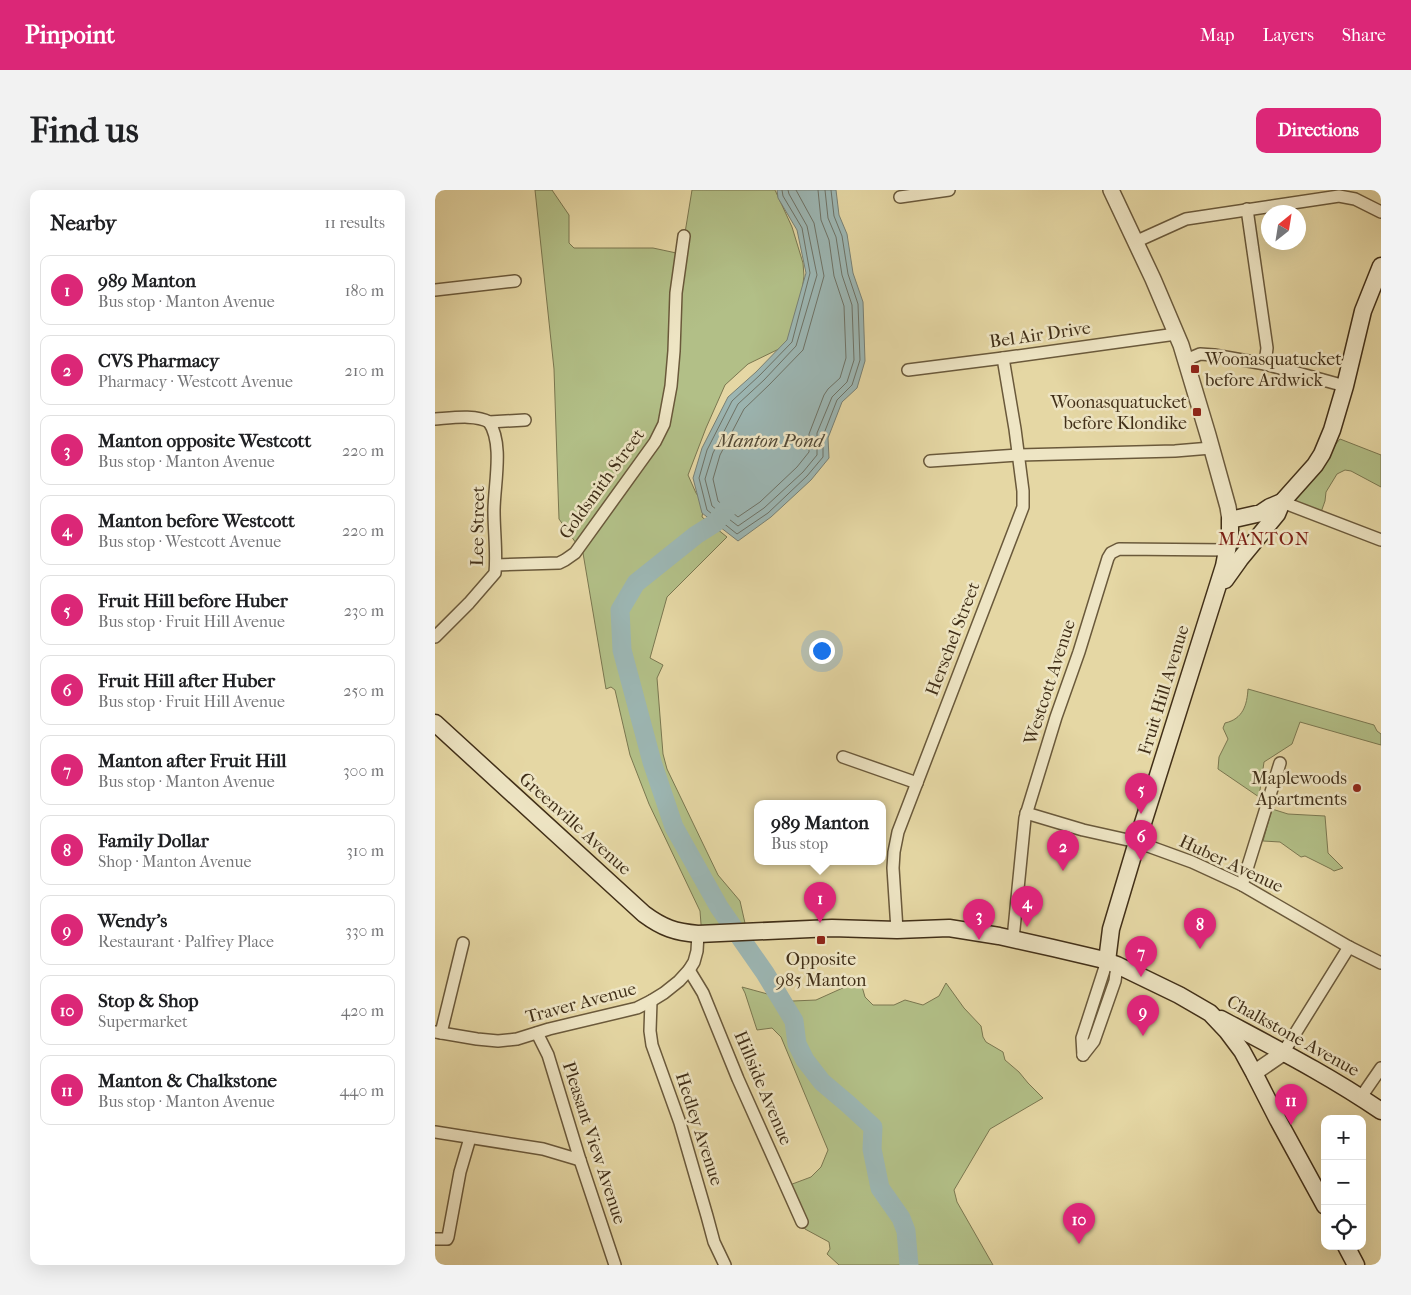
<!DOCTYPE html>
<html lang="en">
<head>
<meta charset="utf-8">
<style>
  body { margin:0; font-family:"IM FELL French Canon",serif; background:#f2f2f2; color:#202124 }
  .controls { position:absolute; right:15px; bottom:15px; display:grid; overflow:hidden; border-radius:10px; box-shadow:0 5px 20px #0002 }
  .controls button { width:45px; height:45px; display:grid; place-items:center; padding:0; border:0; border-bottom:1px solid #e0e0e0; background:#fff; color:#202124; font:25px sans-serif }
  .compass { position:absolute; left:826px; top:15px; width:45px; height:45px; border-radius:50%; background:#fff; box-shadow:0 5px 20px #0002; rotate:30deg }
  .you { position:absolute; left:386px; top:460px; width:18px; height:18px; margin:-12px; border:4px solid #fff; border-radius:50%; background:#1a73e8; box-shadow:0 0 0 8px #1a73e833 }
  .badge { display:grid; place-items:center; width:32px; height:32px; border-radius:50%; background:#db2777; color:#fff; font-size:16px; font-weight:700 }
  .pin { position:absolute; translate:-50% -41px; filter:drop-shadow(0 1px 2px #0008) }
  .pin::after { content:''; position:absolute; top:26px; width:18px; height:15px; background:inherit; clip-path:polygon(0 0,100% 0,50% 100%) }
  .popup { position:absolute; left:319px; top:610px; width:132px; height:65px; box-sizing:border-box; display:grid; place-content:center; border-radius:10px; background:#fff; filter:drop-shadow(0 1px 4px #0005); font-size:16px; white-space:nowrap; color:#757577 }
  .popup b { font-size:19px; color:#202124 }
  .popup::after { content:''; position:absolute; left:50%; top:100%; margin-left:-10px; border:10px solid transparent; border-top-color:#fff }
  .list { margin:0; padding:0; list-style:none }
  h2 { display:flex; justify-content:space-between; align-items:center; height:65px; margin:0; padding:0 20px; font-size:21px }
  h2 small { font-size:16px; font-weight:400; color:#757577 }
  .list li { display:grid; grid-template-columns:32px 1fr auto; gap:15px; align-items:center; box-sizing:border-box; height:70px; margin:0 10px 10px; padding:0 10px; border:1px solid #e0e0e0; border-radius:10px }
  .list b { display:block; font-size:19px; white-space:nowrap }
  .list p { margin:0; font-size:16px; white-space:nowrap; color:#757577 }
  .list em { font-size:16px; font-style:normal; color:#757577 }
  .icon { flex:none; width:28px; height:28px; fill:none; stroke:currentColor; stroke-width:2; stroke-linecap:round; stroke-linejoin:round }
  .map { position:relative; flex:none; width:946px; height:1075px; overflow:hidden; border-radius:10px }
  header { display:flex; align-items:center; gap:30px; box-sizing:border-box; height:70px; padding:0 25px; background:#db2777; color:#fff }
  header strong { font-size:24px }
  nav { display:flex; gap:28px; margin-inline-start:auto; font-size:18px }
  .intro { display:flex; align-items:center; justify-content:space-between; box-sizing:border-box; height:120px; padding:0 30px }
  h1 { margin:0; font-size:35px }
  .button { padding:12px 22px; border-radius:10px; background:#db2777; color:#fff; font-size:18px; font-weight:700 }
  main { display:flex; gap:30px; padding:0 30px }
  aside { flex:1; background:#fff; border-radius:10px; box-shadow:0 5px 20px #0002 }
  .map>svg:first-child { display:block }
</style>
</head>
<body>
<header>
<strong>Pinpoint</strong>
<nav><a>Map</a><a>Layers</a><a>Share</a></nav>
</header>
<div class="intro"><h1>Find us</h1><a class="button">Directions</a></div>
<main>
<aside>
<h2>Nearby<small>11 results</small></h2>
<ul class="list">
<li><span class="badge">1</span><div><b>989 Manton</b><p>Bus stop · Manton Avenue</p></div><em>180 m</em></li>
<li><span class="badge">2</span><div><b>CVS Pharmacy</b><p>Pharmacy · Westcott Avenue</p></div><em>210 m</em></li>
<li><span class="badge">3</span><div><b>Manton opposite Westcott</b><p>Bus stop · Manton Avenue</p></div><em>220 m</em></li>
<li><span class="badge">4</span><div><b>Manton before Westcott</b><p>Bus stop · Westcott Avenue</p></div><em>220 m</em></li>
<li><span class="badge">5</span><div><b>Fruit Hill before Huber</b><p>Bus stop · Fruit Hill Avenue</p></div><em>230 m</em></li>
<li><span class="badge">6</span><div><b>Fruit Hill after Huber</b><p>Bus stop · Fruit Hill Avenue</p></div><em>250 m</em></li>
<li><span class="badge">7</span><div><b>Manton after Fruit Hill</b><p>Bus stop · Manton Avenue</p></div><em>300 m</em></li>
<li><span class="badge">8</span><div><b>Family Dollar</b><p>Shop · Manton Avenue</p></div><em>310 m</em></li>
<li><span class="badge">9</span><div><b>Wendy's</b><p>Restaurant · Palfrey Place</p></div><em>330 m</em></li>
<li><span class="badge">10</span><div><b>Stop &amp; Shop</b><p>Supermarket</p></div><em>420 m</em></li>
<li><span class="badge">11</span><div><b>Manton &amp; Chalkstone</b><p>Bus stop · Manton Avenue</p></div><em>440 m</em></li>
</ul>
</aside>
<div class="map">
<svg width="946" height="1075" viewBox="0 0 946 1075">
  <rect width="100%" height="100%" fill="#e5d7a4"/>
  <filter id="stains"><feTurbulence type="fractalNoise" baseFrequency=".004" numOctaves="4"/><feColorMatrix values="0 0 0 0 .2 0 0 0 0 .09 0 0 0 0 .02 0 0 0 .5 -.17"/></filter>
  <radialGradient id="worn" r=".72"><stop offset=".6" stop-color="#630" stop-opacity="0"/><stop offset="1" stop-color="#630" stop-opacity=".3"/></radialGradient>
  <g fill="#b2bf87" stroke="#7a7750">
    <polygon points="100,0 117,0 119,3 134,25 134,53 139,58 218,58 246,64 247,61 257,0 340,0 357,37 368,73 369,86 364,124 362,137 348,157 313,174 290,195 271,238 253,285 261,303 269,314 267,327 292,347 232,407 215,468 228,475 222,488 228,564 232,579 283,685 305,711 312,742 267,747 265,721 214,614 195,565 180,500 176,497 171,499 148,363 124,329 119,179"/>
    <polygon points="905,249 946,265 946,297 916,281 910,280 902,284 891,302 890,311 884,328 855,309"/>
    <path d="M 813,499 L 939,535 L 942,541 L 946,544 L 946,555 L 865,532 L 857,554 L 829,572 L 824,607 L 783,579 L 784,567 L 793,549 L 788,538 L 790,533 C 808,529 812,515 813,499 Z"/>
    <polygon points="837,619 853,624 890,626 893,663 908,678 899,681 896,679 870,666 866,667 845,652 828,651"/>
    <polygon points="421,792 426,793 430,807 438,815 459,815 470,810 488,815 504,806 511,793 529,818 546,836 548,847 551,852 568,862 570,870 584,882 593,893 608,908 555,939 519,1000 522,1012 558,1075 404,1075 392,1064 395,1059 394,1052 370,1039 352,996 376,987 386,977 393,960 346,847 337,838 322,840 310,803 307,797 358,811 381,810"/>
  </g>
  <polygon fill="#9cb6b3" stroke="#788075" points="342,0 401,0 404,25 412,44 418,83 428,112 430,171 422,198 407,212 393,248 394,268 376,290 336,327 303,351 267,323 258,288 267,258 293,207 321,182 352,150 371,83 362,40 343,8"/>
  <g fill="none" stroke-linecap="round" stroke-linejoin="round">
    <g stroke="#6e7266" stroke-width="1">
      <polyline points="347,0 348,6 367,38 375,83 357,152 325,185 297,211 272,260 264,288 272,320 302,344 333,323 372,286 388,267 388,246 402,210 417,195 425,170 423,114 413,84 407,46 399,26 396,0"/>
      <polyline points="353,0 354,4 372,36 382,85 361,156 329,190 303,214 278,263 270,289 277,316 303,336 329,318 368,282 382,265 382,243 397,207 412,192 419,170 417,115 407,85 401,47 393,28 390,0"/>
      <polyline points="361,0 379,33 389,86 368,160 334,195 309,219 285,265 278,289 283,311 303,327 325,312 362,277 374,262 374,244 389,205 393,199 405,188 411,168 409,116 399,86 394,50 386,30 383,0"/>
    </g>
    <polyline stroke="#9cb6b3" stroke-width="19" points="296,314 280,333 261,345 201,393 185,420 187,460 217,572 239,637 284,717 330,783 359,831 362,854 370,870 387,892 413,914 438,937 437,959 445,998 466,1028 471,1041 474,1075"/>
    <defs>
      <g id="minor">
        <polyline points="465,7 514,0"/>
        <polyline points="812,19 832,158 830,174"/>
        <polyline points="700,52 751,29 904,6 920,9 946,22"/>
        <polyline points="0,100 80,91"/>
        <polyline points="751,170 765,164 779,165 830,174 910,196"/>
        <polyline points="473,180 568,168 741,144"/>
        <path d="M 0,229 C 15,228 41,224 54,232 L 90,230"/>
        <polyline points="495,271 584,265 740,261 776,258"/>
        <polyline points="847,312 946,350"/>
        <polyline points="61,375 124,373 130,370 140,363 220,252 229,234 236,196 239,161 241,103 249,46"/>
        <path d="M 0,447 L 34,413 L 60,383 C 62,363 59,342 59,321 C 59,295 69,254 54,232"/>
        <polyline points="408,567 482,593"/>
        <polyline points="591,623 648,640 702,652 757,672 807,695 914,757 946,773"/>
        <polyline points="807,695 845,573"/>
        <polyline points="462,740 458,678 459,662 463,642 588,317 588,301 580,239 568,168"/>
        <polyline points="578,749 590,628 621,527 644,462 673,368 676,363 684,359 793,360"/>
        <polyline points="254,780 268,803 303,889 367,1032"/>
        <polyline points="216,811 215,841 217,855 245,933 272,1026 279,1052 290,1075"/>
        <polyline points="0,842 42,849 63,851 82,849 114,839 202,818 216,811 229,803 244,791 254,780 259,772 262,761 263,744"/>
        <polyline points="6,843 28,753"/>
        <polyline points="102,843 113,865 145,970 180,1075"/>
        <polyline points="848,863 914,757"/>
        <polyline points="648,865 647,848 672,771"/>
        <polyline points="648,865 659,851 680,791 682,775"/>
        <polyline points="926,907 946,878"/>
        <polyline points="0,942 108,959 145,970"/>
        <polyline points="0,1049 12,1049 13,1047 25,982 35,948"/>
      </g>
      <g id="tertiary">
        <polyline points="676,0 718,89 746,155 773,245 793,317 795,330"/>
        <polyline points="819,883 848,863"/>
      </g>
      <g id="secondary">
        <polyline points="790,390 805,369 842,324 847,312 880,275 887,264 897,240 910,196 928,121 946,76"/>
        <path d="M 0,533 L 209,724 C 228,738 240,742 263,744 L 397,738 L 462,740 L 514,738 L 564,746 L 618,758 L 665,769 L 682,775 L 744,805 L 775,823 L 792,841 L 807,861 L 819,883 L 843,930 L 890,1016"/>
        <polyline points="672,771 676,739 702,652 789,376 795,345 795,330 826,323 835,317 847,312"/>
        <path d="M 786,829 C 840,858 895,886 946,921"/>
        <polyline points="911,1056 921,1075"/>
      </g>
    </defs>
    <use href="#minor" stroke="#6a593b" stroke-width="14"/>
    <use href="#tertiary" stroke="#6a593b" stroke-width="18"/>
    <use href="#secondary" stroke="#412f18" stroke-width="19"/>
    <use href="#minor" stroke="#eee5c4" stroke-width="11"/>
    <use href="#tertiary" stroke="#eee5c4" stroke-width="15"/>
    <use href="#secondary" stroke="#eee5c4" stroke-width="16"/>
  </g>
  <g fill="#8f2418" stroke="#eee5c4" stroke-width="2">
    <rect x="755" y="174" width="10" height="10" rx="2.5"/>
    <rect x="757" y="217" width="10" height="10" rx="2.5"/>
    <circle cx="922" cy="598" r="5"/>
    <rect x="381" y="745" width="10" height="10" rx="2.5"/>
  </g>
  <g text-anchor="middle" dominant-baseline="central" stroke-width="5" stroke-linejoin="round" paint-order="stroke">
    <g font-size="18" fill="#412f18" stroke="#eee5c4">
      <text transform="translate(605 145) rotate(-8)">Bel Air Drive</text>
      <text transform="translate(167 294) rotate(-54)">Goldsmith Street</text>
      <text transform="translate(43 336) rotate(-89)">Lee Street</text>
      <text transform="translate(518 449) rotate(-69)">Herschel Street</text>
      <text transform="translate(615 492) rotate(-72)">Westcott Avenue</text>
      <text transform="translate(729 500) rotate(-73)">Fruit Hill Avenue</text>
      <text transform="translate(140 634) rotate(42)">Greenville Avenue</text>
      <text transform="translate(796 674) rotate(25)">Huber Avenue</text>
      <text transform="translate(146 813) rotate(-15)">Traver Avenue</text>
      <text transform="translate(858 846) rotate(29)">Chalkstone Avenue</text>
      <text transform="translate(328 898) rotate(67)">Hillside Avenue</text>
      <text transform="translate(264 939) rotate(72)">Hedley Avenue</text>
      <text transform="translate(159 953) rotate(72)">Pleasant View Avenue</text>
    </g>
    <g font-size="18" fill="#412f18" stroke="#eee5c4" text-anchor="end">
      <text x="770" y="169" text-anchor="start">Woonasquatucket<tspan x="770" dy="21">before Ardwick</tspan></text>
      <text x="752" y="212">Woonasquatucket<tspan x="752" dy="21">before Klondike</tspan></text>
      <text x="912" y="588">Maplewoods<tspan x="912" dy="21">Apartments</tspan></text>
      <text x="386" y="769" text-anchor="middle">Opposite<tspan x="386" dy="21">985 Manton</tspan></text>
    </g>
    <g font-size="19" font-style="italic" fill="#534a37" stroke="#eee5c4">
      <text x="335" y="251">Manton Pond</text>
    </g>
    <g font-size="19" letter-spacing="1" fill="#7a1f14" stroke="#eee5c4">
      <text x="829" y="349">MANTON</text>
    </g>
  </g>
  <rect width="100%" height="100%" filter="url(#stains)"/>
  <rect width="100%" height="100%" fill="url(#worn)"/>
</svg>
<div class="controls">
<button>+</button>
<button>−</button>
<button><svg class="icon" aria-label="locate" viewBox="0 0 24 24"><circle cx="12" cy="12" r="6"/><path d="M12 2v4M12 18v4M2 12h4M18 12h4"/></svg></button>
</div>
<svg class="compass" viewBox="-18 -18 36 36"><path d="M0-13l5 13h-10z" fill="#e53935"/><path d="M0 13l5-13h-10z" fill="#757577"/></svg>
<div class="you"></div>
<div class="pin badge" style="left:385px;top:733px">1</div>
<div class="popup"><b>989 Manton</b>Bus stop</div>
<div class="pin badge" style="left:628px;top:681px">2</div>
<div class="pin badge" style="left:544px;top:750px">3</div>
<div class="pin badge" style="left:592px;top:737px">4</div>
<div class="pin badge" style="left:706px;top:624px">5</div>
<div class="pin badge" style="left:706px;top:671px">6</div>
<div class="pin badge" style="left:706px;top:787px">7</div>
<div class="pin badge" style="left:765px;top:759px">8</div>
<div class="pin badge" style="left:708px;top:846px">9</div>
<div class="pin badge" style="left:644px;top:1054px">10</div>
<div class="pin badge" style="left:856px;top:935px">11</div>
</div>
</main>
</body>
</html>
